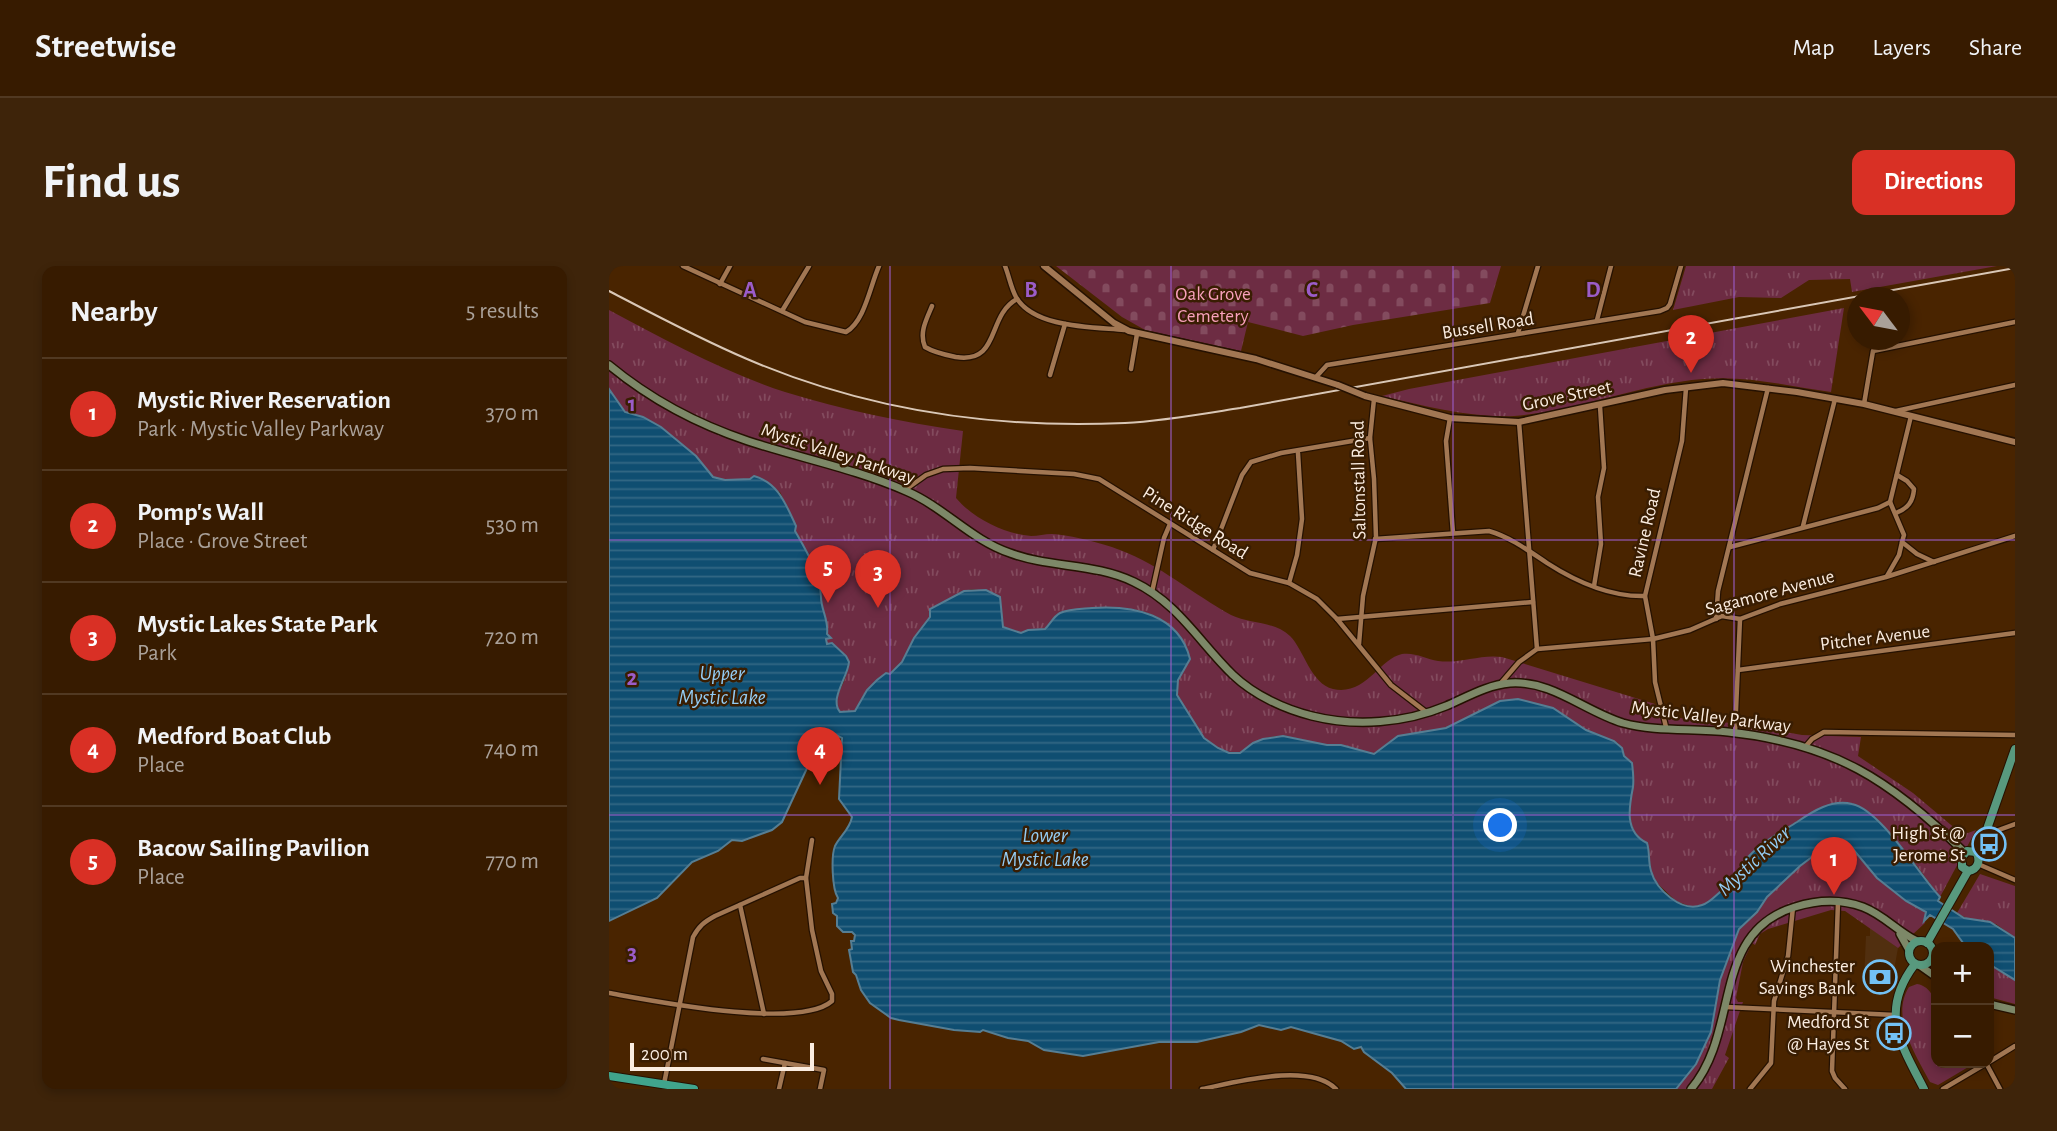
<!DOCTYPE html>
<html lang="en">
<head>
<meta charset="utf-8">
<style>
  body { margin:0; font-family:"Alegreya Sans",sans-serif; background:#3e240a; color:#f1f3f6 }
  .controls { position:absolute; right:21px; bottom:21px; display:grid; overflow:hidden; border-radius:14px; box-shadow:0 4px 10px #0003 }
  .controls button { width:63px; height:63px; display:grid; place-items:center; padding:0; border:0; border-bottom:2px solid #513922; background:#371b00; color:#f1f3f6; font:35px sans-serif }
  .compass { position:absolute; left:1238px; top:21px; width:63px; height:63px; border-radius:50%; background:#371b00; box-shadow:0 4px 10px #0003; rotate:302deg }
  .scale { position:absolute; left:21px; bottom:18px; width:184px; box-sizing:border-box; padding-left:7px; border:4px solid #fbede1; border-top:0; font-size:19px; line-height:24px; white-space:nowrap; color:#fbede1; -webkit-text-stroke:5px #391d02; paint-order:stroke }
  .you { position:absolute; left:892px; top:560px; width:24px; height:24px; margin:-18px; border:5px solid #fff; border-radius:50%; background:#1a73e8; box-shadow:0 0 0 10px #1a73e833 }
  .badge { display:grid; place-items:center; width:46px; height:46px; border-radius:50%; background:#d93025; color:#fff; font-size:23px; font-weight:700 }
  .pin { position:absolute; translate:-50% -58px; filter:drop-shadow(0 2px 4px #0008) }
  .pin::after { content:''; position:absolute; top:37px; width:24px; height:21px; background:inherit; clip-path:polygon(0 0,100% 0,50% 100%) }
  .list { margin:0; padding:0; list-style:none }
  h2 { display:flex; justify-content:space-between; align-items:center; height:91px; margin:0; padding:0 28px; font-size:30px }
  h2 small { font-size:23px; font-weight:400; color:#aaa199 }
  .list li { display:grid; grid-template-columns:46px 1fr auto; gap:21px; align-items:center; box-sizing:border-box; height:112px; padding:0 28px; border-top:2px solid #513922 }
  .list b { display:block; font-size:26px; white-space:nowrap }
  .list p { margin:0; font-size:23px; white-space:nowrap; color:#aaa199 }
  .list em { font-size:23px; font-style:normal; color:#aaa199 }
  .map { position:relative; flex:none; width:1406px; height:823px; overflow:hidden; border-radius:14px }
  header { display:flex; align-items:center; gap:42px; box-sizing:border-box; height:98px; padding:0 35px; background:#371b00; border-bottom:2px solid #513922 }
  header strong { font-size:33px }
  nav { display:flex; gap:38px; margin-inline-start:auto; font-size:24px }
  .intro { display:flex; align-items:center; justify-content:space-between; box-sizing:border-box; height:168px; padding:0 42px }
  h1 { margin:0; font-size:49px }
  .button { padding:18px 32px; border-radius:14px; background:#d93025; color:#fff; font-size:24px; font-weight:700 }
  main { display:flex; gap:42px; padding:0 42px }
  aside { flex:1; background:#371b00; border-radius:14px; box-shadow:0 4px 10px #0003 }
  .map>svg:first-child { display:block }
</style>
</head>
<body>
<header>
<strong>Streetwise</strong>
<nav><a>Map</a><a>Layers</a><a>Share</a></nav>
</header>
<div class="intro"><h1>Find us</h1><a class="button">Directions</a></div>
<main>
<aside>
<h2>Nearby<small>5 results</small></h2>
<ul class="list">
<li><span class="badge">1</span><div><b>Mystic River Reservation</b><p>Park · Mystic Valley Parkway</p></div><em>370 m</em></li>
<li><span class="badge">2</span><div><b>Pomp's Wall</b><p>Place · Grove Street</p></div><em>530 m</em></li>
<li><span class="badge">3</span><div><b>Mystic Lakes State Park</b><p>Park</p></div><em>720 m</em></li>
<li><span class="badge">4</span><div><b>Medford Boat Club</b><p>Place</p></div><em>740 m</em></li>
<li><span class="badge">5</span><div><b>Bacow Sailing Pavilion</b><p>Place</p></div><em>770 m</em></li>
</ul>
</aside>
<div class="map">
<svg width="1406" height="823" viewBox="0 0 1406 823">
  <defs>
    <pattern id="cemetery-stones" width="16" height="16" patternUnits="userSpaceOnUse" patternTransform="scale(1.75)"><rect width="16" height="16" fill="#6d2c43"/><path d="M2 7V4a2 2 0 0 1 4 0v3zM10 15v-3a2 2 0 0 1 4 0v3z" fill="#834b5e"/></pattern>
    <pattern id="park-tufts" width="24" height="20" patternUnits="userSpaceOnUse" patternTransform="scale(1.75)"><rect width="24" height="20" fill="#6d2c43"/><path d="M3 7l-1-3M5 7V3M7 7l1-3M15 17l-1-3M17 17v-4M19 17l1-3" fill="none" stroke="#834b5e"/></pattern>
    <pattern id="water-rules" width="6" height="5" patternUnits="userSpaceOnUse" patternTransform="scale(1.75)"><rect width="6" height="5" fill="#0f4e71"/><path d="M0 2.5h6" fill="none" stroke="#336885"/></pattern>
  </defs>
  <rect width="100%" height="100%" fill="#492400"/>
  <polygon fill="#512f0f" points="1261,662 1289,682 1283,715 1255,714 1257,670 1261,670"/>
  <polygon fill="url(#cemetery-stones)" points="447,0 892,0 881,37 744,59 694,70 639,56 632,85 536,64 513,51"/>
  <g fill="url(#park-tufts)">
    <polygon points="1077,0 1388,0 1243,26 1241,13 1200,14 1172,32 1130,31 1064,44"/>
    <path d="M 1235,42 L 1222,126 C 1180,120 1136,109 1094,113 C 1030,118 969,145 905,150 C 860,152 816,140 773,130 L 800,123 Z"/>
    <path d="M 0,44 C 56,74 115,106 176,126 C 235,144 293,156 354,165 L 347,232 C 364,252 395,268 422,270 C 429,270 436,268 443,268 C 462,269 493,277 511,284 C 551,299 584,328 622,349 C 641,358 665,355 681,370 C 695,384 702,418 724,423 C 757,430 770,393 793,388 C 806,386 817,393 829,395 C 851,398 871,388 893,391 L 1046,438 L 1050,450 L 1132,458 L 1193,469 L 1252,471 L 1249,490 L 1304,527 L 1348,564 L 1359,567 L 1367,564 L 1331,631 L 1305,596 L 1262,548 L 1212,542 L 1141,588 L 1132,601 L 1126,616 L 1117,620 L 1099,637 L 1083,641 L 1067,635 L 1047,616 L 1042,607 L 1040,584 L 1035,576 L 1028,571 L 1019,550 L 1021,529 L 1015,490 L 1009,477 L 977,464 L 944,442 L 909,433 L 891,435 L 837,462 L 789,470 L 765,488 C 749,483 734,481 718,479 C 697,476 676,465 654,473 C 642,476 635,490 621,488 C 600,484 575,449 568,430 C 564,417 575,400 580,389 C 565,343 520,339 478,343 C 469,344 453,343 446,350 C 443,353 439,360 436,363 L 419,364 L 412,367 L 394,362 L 392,351 L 392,335 C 361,312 350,328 321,345 L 321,351 L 305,372 L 293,396 L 280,408 L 268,414 L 258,424 L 246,445 L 231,446 C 215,426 260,408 223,377 L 218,378 L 217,373 L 222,372 L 218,368 C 220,354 212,344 212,331 C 211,307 198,286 186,265 L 187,260 L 171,226 L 141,213 L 116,214 L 104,211 L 87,190 L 52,161 L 35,151 L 16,146 L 0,123 Z"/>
    <polygon points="1231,577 1244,583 1268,612 1297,635 1317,646 1316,657 1289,682 1236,645 1222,644 1159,663 1151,668 1146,679 1143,677 1134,696 1127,732 1129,736 1134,736 1116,789 1120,792 1103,823 1067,823 1087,798 1102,766 1111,714 1130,663 1158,631 1191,600 1215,582"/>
    <polygon points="1371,608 1406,620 1406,672 1387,658 1361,654 1348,647"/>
    <polygon points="1380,699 1406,714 1406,738 1380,731"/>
    <path d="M 1308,718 C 1337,723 1327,774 1327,797 L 1366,797 L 1329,819 L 1321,816 C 1307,789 1281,751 1300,721 Z"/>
  </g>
  <path fill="url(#water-rules)" stroke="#567e93" stroke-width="2" d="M 0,123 L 16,146 L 34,151 L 52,161 L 87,190 L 104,211 L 116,214 L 141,213 L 145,210 C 170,217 177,239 187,260 L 186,265 C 198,286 211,307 212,331 C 212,344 220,354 218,368 L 222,372 L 217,373 L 218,378 L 223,377 L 237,390 L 240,396 C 239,411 220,433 231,446 L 246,445 L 258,424 L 268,414 L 277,407 L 281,408 L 293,396 L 305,372 L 321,351 L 321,343 L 355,325 L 377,324 L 391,331 L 394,361 L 412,367 L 419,364 L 436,363 C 441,358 445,350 451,347 C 460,343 473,343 483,342 C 524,339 570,348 581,393 L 569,414 L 568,429 L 595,472 L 609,482 L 620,487 L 631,487 L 644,477 L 654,473 L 674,470 L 718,479 L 732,479 L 765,488 L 789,470 L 837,462 L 891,435 L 909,433 L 944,442 L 977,464 L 1005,475 L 1013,482 L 1015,490 L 1023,497 C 1024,505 1025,513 1024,521 C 1020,541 1015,566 1038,577 C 1041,586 1039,595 1042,605 C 1047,623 1072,647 1093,639 C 1105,635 1111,622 1124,618 C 1131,610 1132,598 1140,590 C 1153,576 1172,566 1188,556 C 1204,545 1223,533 1243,538 C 1272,544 1310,609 1331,631 L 1329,635 L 1355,652 L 1381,656 L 1406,672 L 1406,714 L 1380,698 L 1380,681 L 1357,681 L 1344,663 L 1321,649 L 1315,655 L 1317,646 L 1297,635 L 1268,612 L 1244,583 L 1231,577 L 1215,582 L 1191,600 L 1158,631 L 1148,646 L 1130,663 L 1111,714 L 1102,766 L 1087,798 L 1067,823 L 797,823 L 783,807 L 755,786 L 752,781 L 745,783 L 732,775 L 682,761 L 672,764 L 650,759 L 632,766 L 588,776 L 550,776 L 474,790 L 435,784 L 419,775 L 399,772 L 374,764 L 371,766 L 345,764 L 290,754 L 282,752 L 261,737 L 252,724 L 247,709 L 244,706 L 240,684 L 243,683 L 242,675 L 245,675 L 246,669 L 243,666 L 234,666 L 228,660 L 228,650 L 224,647 L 223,638 L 227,637 L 229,632 C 223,623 222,590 226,580 C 231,570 241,563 243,551 L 230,533 L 233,472 L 222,466 L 218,467 L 199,500 L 173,556 L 163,564 L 133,575 L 123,574 L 109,585 L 83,596 L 48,632 L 0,655 Z"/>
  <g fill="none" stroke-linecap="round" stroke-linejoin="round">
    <defs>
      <g id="minor">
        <path d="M 74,0 L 196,56 L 237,66 C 256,55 261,20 270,0"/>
        <path d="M 396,0 C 400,10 402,22 407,31 C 425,62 484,61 515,64"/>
        <polyline points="111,18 121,0"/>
        <path d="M 323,40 C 317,54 310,67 316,81 C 326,87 337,89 347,91 C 392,98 377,50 408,33"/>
        <polyline points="173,45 200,0"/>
        <polyline points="988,54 1002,0"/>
        <polyline points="909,67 929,0"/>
        <polyline points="522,103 528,68"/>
        <polyline points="441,109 456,58"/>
        <polyline points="707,111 718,99 1051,45 1058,42 1061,38 1072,0"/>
        <polyline points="1255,138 1264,85 1406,56"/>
        <polyline points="1287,145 1406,119"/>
        <polyline points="1302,150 1281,236 1295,269 1293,276 1308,288 1325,296"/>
        <polyline points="841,152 837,175 844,267"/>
        <polyline points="910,156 928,383"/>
        <polyline points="296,224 317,209 334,203 361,202 465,208 490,213 641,307 680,317 708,333 728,353 782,419 817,446"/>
        <path d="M 1287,247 C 1299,242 1304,236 1305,223 L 1298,215 L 1288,209"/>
        <polyline points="1194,260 1226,133"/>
        <path d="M 766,273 L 880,265 C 901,271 920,285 938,297 C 966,315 1002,331 1036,330"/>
        <polyline points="1121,281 1269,242 1281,236"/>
        <polyline points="604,284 633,209 642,196 672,187 761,172"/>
        <polyline points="1278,310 1290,289 1293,276"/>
        <polyline points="680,317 688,289 693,253 689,187"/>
        <polyline points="985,320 992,278 989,231 995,202 991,140"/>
        <polyline points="543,326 555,272 561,258"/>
        <polyline points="728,353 924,336"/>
        <polyline points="1107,353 1109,325 1159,122"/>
        <polyline points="750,378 754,330 767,271 765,213 761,172 765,133"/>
        <polyline points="1129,404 1406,367"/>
        <polyline points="892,417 910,396 928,383 1044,373 1081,364 1113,350 1131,353 1171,338 1277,311 1406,270"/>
        <polyline points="1057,461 1046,416 1044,373 1036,330 1073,175 1077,122"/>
        <polyline points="1126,467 1131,353"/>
        <polyline points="1197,480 1203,473 1215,466 1406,469"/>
        <polyline points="1376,569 1406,558"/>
        <polyline points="1369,598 1406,614"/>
        <polyline points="1229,636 1223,805 1226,812 1236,823"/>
        <polyline points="131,639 155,748"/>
        <path d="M 0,727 C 45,735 190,764 223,735 L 223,728 L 212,705 L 203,664 L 197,612 L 203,574"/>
        <polyline points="1117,741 1286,749"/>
        <polyline points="154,793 176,797"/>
        <polyline points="1380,796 1406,780"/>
        <polyline points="1377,797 1391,823"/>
        <path d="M 55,818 L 84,671 C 90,660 95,656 106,650 L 191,612 L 197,612"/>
        <polyline points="170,823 176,797 215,804 211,823"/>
        <path d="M 593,823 C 628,816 700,796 727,823"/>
        <polyline points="1141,823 1162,797 1165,735 1179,690 1184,641"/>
        <polyline points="1334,823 1378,797"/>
      </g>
      <g id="tertiary">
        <polyline points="435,0 505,57 520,65 647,93 729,119"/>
        <polyline points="756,130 841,152 910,156 1056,124 1114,117 1188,126 1255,138 1406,176"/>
      </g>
      <g id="secondary">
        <path d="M 0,99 C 41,133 88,158 139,175 C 191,192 247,203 297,225 C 335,241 362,274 401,287 C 441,302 486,297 525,316 C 569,337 590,376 624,409 C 645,429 675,443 703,450 C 747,461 796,457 837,440 C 858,431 878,419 901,417 C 943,414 975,445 1014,457 C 1046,466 1086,462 1119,466 C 1224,477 1282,514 1356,587"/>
        <polyline points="1291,668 1300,684"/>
        <polyline points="1324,687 1327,694"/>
        <polyline points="1310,699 1327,711"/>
        <polyline points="1380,738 1406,744"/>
        <path d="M 1082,823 C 1132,765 1101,667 1186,641 C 1208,634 1232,633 1254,641 C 1275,649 1289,666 1308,675"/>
      </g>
      <g id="primary">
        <polyline points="1367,586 1378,563 1406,483"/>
        <polyline points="1359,605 1353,601 1353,591 1358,585 1367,586"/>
        <path d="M 1359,605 C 1369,604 1372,594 1367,586"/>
        <circle cx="1312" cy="687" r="12"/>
        <polyline points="1318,677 1359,605"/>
        <path d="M 1306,698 C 1270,745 1291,777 1315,823"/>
      </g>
      <polyline id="trunk" points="0,810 85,823"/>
    </defs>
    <use href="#minor" stroke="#251101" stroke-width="7"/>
    <use href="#tertiary" stroke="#251101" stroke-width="9"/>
    <use href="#secondary" stroke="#251101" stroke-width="10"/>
    <use href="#primary" stroke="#251101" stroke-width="10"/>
    <use href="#trunk" stroke="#251101" stroke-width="10"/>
    <use href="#minor" stroke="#a27753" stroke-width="4.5"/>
    <use href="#tertiary" stroke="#a27753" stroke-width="6"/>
    <use href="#secondary" stroke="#7d8868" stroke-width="7"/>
    <use href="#primary" stroke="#58997e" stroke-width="8"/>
    <use href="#trunk" stroke="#40a48c" stroke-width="8"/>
    <path stroke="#d9c7b6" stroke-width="2" d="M 0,25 C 46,49 91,73 138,93 C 257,144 387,163 516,157 C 554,155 593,148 631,142 L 1406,2"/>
    <defs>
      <polyline id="tertiary-bridge" points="729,119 756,130"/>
    </defs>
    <use href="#tertiary-bridge" stroke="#251101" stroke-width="9" stroke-linecap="butt"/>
    <use href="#tertiary-bridge" stroke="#a27753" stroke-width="6"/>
  </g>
  <path fill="none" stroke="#9b5cc8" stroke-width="2" stroke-opacity="0.55" d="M 281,0 L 281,823M 562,0 L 562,823M 844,0 L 844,823M 1125,0 L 1125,823M 0,274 L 1406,274M 0,549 L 1406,549"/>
  <defs>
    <symbol id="bus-ring" viewBox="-11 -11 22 22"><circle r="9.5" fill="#391d02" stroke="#73c1f5" stroke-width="1.5"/><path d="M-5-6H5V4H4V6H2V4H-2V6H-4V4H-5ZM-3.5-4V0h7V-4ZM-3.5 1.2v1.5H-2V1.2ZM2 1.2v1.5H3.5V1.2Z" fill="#73c1f5"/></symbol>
    <symbol id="bank-ring" viewBox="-11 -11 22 22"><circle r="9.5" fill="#391d02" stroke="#73c1f5" stroke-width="1.5"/><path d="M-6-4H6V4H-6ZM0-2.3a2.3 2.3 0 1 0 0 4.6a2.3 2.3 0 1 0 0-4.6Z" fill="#73c1f5"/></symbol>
  </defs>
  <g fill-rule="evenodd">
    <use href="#bus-ring" x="1361" y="559" width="38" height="38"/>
    <use href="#bank-ring" x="1252" y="692" width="38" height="38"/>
    <use href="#bus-ring" x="1266" y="748" width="38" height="38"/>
  </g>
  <g text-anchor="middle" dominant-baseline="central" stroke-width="5" stroke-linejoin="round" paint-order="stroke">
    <g font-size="19" fill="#f9a1bc" stroke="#391d02">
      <text x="604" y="28">Oak Grove<tspan x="604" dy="22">Cemetery</tspan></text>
    </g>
    <g font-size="19" fill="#fbede1" stroke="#391d02">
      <text transform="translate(879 60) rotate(-9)">Bussell Road</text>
      <text transform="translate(958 130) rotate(-12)">Grove Street</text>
      <text transform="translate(229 188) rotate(18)">Mystic Valley Parkway</text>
      <text transform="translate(750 214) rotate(-91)">Saltonstall Road</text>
      <text transform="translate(586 257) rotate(32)">Pine Ridge Road</text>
      <text transform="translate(1036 267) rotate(-77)">Ravine Road</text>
      <text transform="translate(1161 327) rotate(-15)">Sagamore Avenue</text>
      <text transform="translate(1266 372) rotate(-7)">Pitcher Avenue</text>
      <text transform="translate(1102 451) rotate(7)">Mystic Valley Parkway</text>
    </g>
    <g font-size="19" fill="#fbede1" stroke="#391d02" text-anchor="end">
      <text x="1356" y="567">High St @<tspan x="1356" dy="22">Jerome St</tspan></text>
      <text x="1246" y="700">Winchester<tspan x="1246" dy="22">Savings Bank</tspan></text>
      <text x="1260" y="756">Medford St<tspan x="1260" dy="22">@ Hayes St</tspan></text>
    </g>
    <g font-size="21" font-style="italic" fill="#93ccf4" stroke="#391d02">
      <text x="113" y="407">Upper<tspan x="113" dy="24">Mystic Lake</tspan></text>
      <text x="436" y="569">Lower<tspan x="436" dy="24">Mystic Lake</tspan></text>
      <text transform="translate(1145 595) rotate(-43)">Mystic River</text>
    </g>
  </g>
  <g font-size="23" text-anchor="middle" font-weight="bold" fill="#9b5cc8" stroke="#391d02" stroke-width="5" stroke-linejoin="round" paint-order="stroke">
    <text x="141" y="31">A</text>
    <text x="422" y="31">B</text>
    <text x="703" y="31">C</text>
    <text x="984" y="31">D</text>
    <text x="23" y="145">1</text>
    <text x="23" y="419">2</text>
    <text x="23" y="694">3</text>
  </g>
</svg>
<div class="controls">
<button>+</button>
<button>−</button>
</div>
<svg class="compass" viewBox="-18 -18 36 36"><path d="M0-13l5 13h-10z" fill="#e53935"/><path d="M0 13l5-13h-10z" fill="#aaa199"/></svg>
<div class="scale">200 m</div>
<div class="you"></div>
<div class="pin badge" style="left:1225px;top:629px">1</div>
<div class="pin badge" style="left:1082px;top:107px">2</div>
<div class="pin badge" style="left:269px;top:342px">3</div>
<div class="pin badge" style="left:211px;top:519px">4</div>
<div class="pin badge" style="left:219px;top:337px">5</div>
</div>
</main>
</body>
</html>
